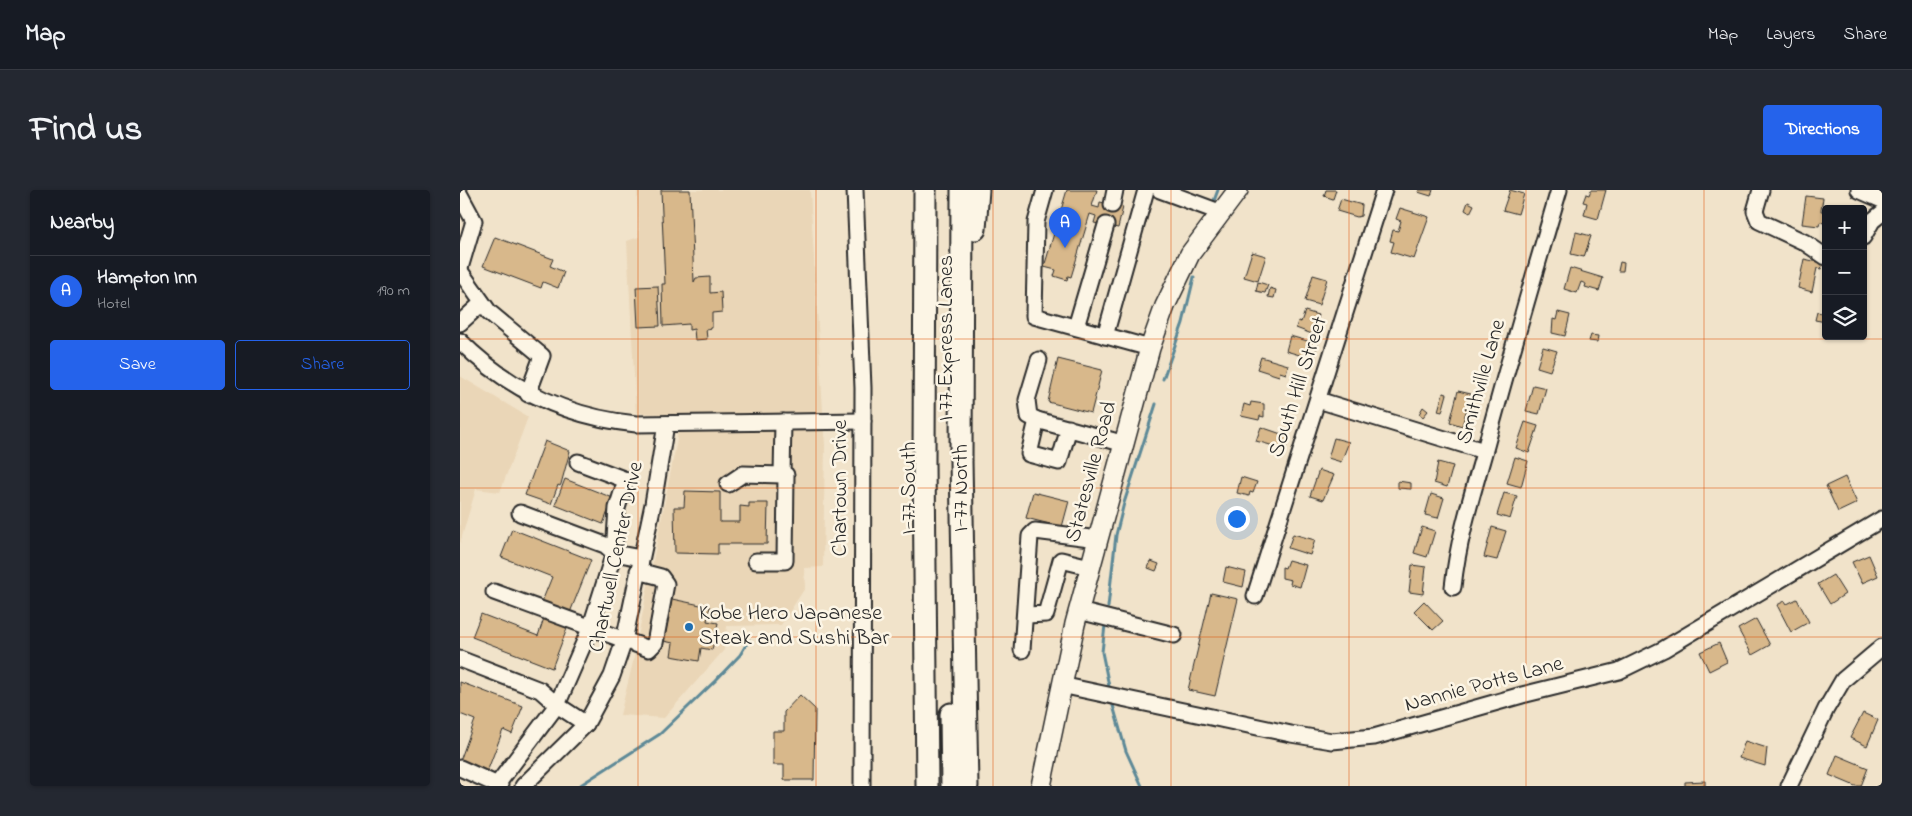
<!DOCTYPE html>
<html lang="en">
<head>
<meta charset="utf-8">
<style>
  body { margin:0; font-family:"Indie Flower",sans-serif; background:#242831; color:#f1f3f6 }
  .controls { position:absolute; right:15px; top:15px; display:grid; overflow:hidden; border-radius:5px; box-shadow:0 1px 4px #0004 }
  .controls button { width:45px; height:45px; display:grid; place-items:center; padding:0; border:0; border-bottom:1px solid #363941; background:#171b24; color:#f1f3f6; font:25px sans-serif }
  .you { position:absolute; left:776px; top:328px; width:18px; height:18px; margin:-12px; border:4px solid #fff; border-radius:50%; background:#1a73e8; box-shadow:0 0 0 8px #1a73e833 }
  .badge { display:grid; place-items:center; width:32px; height:32px; border-radius:50%; background:#2563eb; color:#fff; font-size:16px; font-weight:700 }
  .pin { position:absolute; translate:-50% -41px; filter:drop-shadow(0 1px 2px #0008) }
  .pin::after { content:''; position:absolute; top:26px; width:18px; height:15px; background:inherit; clip-path:polygon(0 0,100% 0,50% 100%) }
  .list { margin:0; padding:0; list-style:none }
  h2 { display:flex; justify-content:space-between; align-items:center; height:65px; margin:0; padding:0 20px; font-size:21px }
  h2 small { font-size:16px; font-weight:400; color:#9ea1a6 }
  .list li { display:grid; grid-template-columns:32px 1fr auto; gap:15px; align-items:center; box-sizing:border-box; height:70px; padding:0 20px; border-top:1px solid #363941 }
  .list b { display:block; font-size:19px; white-space:nowrap }
  .list p { margin:0; font-size:16px; white-space:nowrap; color:#9ea1a6 }
  .list em { font-size:16px; font-style:normal; color:#9ea1a6 }
  .actions { display:flex; gap:10px; padding:15px 20px }
  .actions a { flex:1; padding:11px 0; border:1px solid #2563eb; border-radius:5px; text-align:center; font-size:18px; color:#2563eb }
  .actions .main { background:#2563eb; color:#fff }
  .icon { flex:none; width:28px; height:28px; fill:none; stroke:currentColor; stroke-width:2; stroke-linecap:round; stroke-linejoin:round }
  .map { position:relative; flex:none; width:1422px; height:596px; overflow:hidden; border-radius:5px }
  header { display:flex; align-items:center; gap:30px; box-sizing:border-box; height:70px; padding:0 25px; background:#171b24; border-bottom:1px solid #363941 }
  header strong { font-size:24px }
  nav { display:flex; gap:28px; margin-inline-start:auto; font-size:18px }
  .intro { display:flex; align-items:center; justify-content:space-between; box-sizing:border-box; height:120px; padding:0 30px }
  h1 { margin:0; font-size:35px }
  .button { padding:12px 22px; border-radius:5px; background:#2563eb; color:#fff; font-size:18px; font-weight:700 }
  main { display:flex; gap:30px; padding:0 30px }
  aside { flex:1; background:#171b24; border-radius:5px; box-shadow:0 1px 4px #0004 }
  .map>svg:first-child { display:block }
</style>
</head>
<body>
<header>
<strong>Map</strong>
<nav><a>Map</a><a>Layers</a><a>Share</a></nav>
</header>
<div class="intro"><h1>Find us</h1><a class="button">Directions</a></div>
<main>
<aside>
<h2>Nearby<small></small></h2>
<ul class="list">
<li><span class="badge">A</span><div><b>Hampton Inn</b><p>Hotel</p></div><em>190 m</em></li>
</ul>
<div class="actions"><a class="main">Save</a><a>Share</a></div>
</aside>
<div class="map">
<svg width="1422" height="596" viewBox="0 0 1422 596">
  <rect width="100%" height="100%" fill="#f1e3ca"/>
  <filter id="ink" filterUnits="userSpaceOnUse"><feTurbulence type="fractalNoise" baseFrequency=".02" numOctaves="2"/><feDisplacementMap in="SourceGraphic" scale="10" xChannelSelector="R" yChannelSelector="G"/><feConvolveMatrix kernelMatrix="1 2 1 2 8 2 1 2 1" color-interpolation-filters="sRGB"/></filter>
  <g filter="url(#ink)">
    <g fill="#ead6b7">
      <polygon points="177,0 350,0 365,255 363,377 344,378 345,398 321,435 267,436 264,460 204,528 160,525 173,472 217,250 219,225 176,223 167,51 179,47"/>
      <polygon points="0,186 68,227 40,302 16,299 0,353"/>
    </g>
    <g fill="none" stroke-linecap="round" stroke-linejoin="round">
      <g stroke="#5d8997" stroke-width="3">
        <polyline points="752,16 758,0"/>
        <polyline points="703,189 723,133 734,87"/>
        <polyline points="648,417 656,345 664,313 696,214"/>
        <polyline points="645,435 642,462 650,501"/>
        <polyline points="652,512 666,561 682,596"/>
        <polyline points="119,596 200,544 255,491 280,465 289,450"/>
      </g>
    </g>
    <g fill="#d8b88b" stroke="#2b2b2b">
      <polygon points="201,0 230,0 234,92 236,88 250,87 250,103 261,102 262,122 252,123 252,138 246,139 247,149 235,150 234,139 229,140 229,134 203,136 202,94 205,94"/>
      <polygon points="607,0 637,0 632,16 639,18 640,12 663,17 658,38 634,33 636,26 630,24 611,87 608,86 607,90 594,86 596,80 584,77"/>
      <polygon points="866,0 876,0 873,9 864,6"/>
      <polygon points="959,0 973,0 971,6 958,2"/>
      <polygon points="1050,0 1064,4 1058,24 1043,20"/>
      <polygon points="1131,0 1146,0 1138,29 1124,25 1127,13 1123,12 1126,4 1129,5"/>
      <polygon points="1346,6 1363,8 1361,21 1366,21 1364,33 1360,32 1359,36 1342,34"/>
      <polygon points="881,9 902,15 901,26 897,27 877,21"/>
      <polygon points="1008,12 1014,15 1010,23 1005,20"/>
      <polygon points="940,18 969,27 954,69 931,62 934,52 930,51 933,40 938,41 941,31 936,29"/>
      <polygon points="1116,42 1131,46 1124,67 1111,64"/>
      <polygon points="35,47 93,69 90,76 104,82 98,98 83,92 81,98 23,76"/>
      <polygon points="792,62 806,66 798,91 784,87"/>
      <polygon points="1344,69 1363,73 1361,79 1357,78 1352,102 1338,98"/>
      <polygon points="1160,72 1164,73 1163,81 1158,81"/>
      <polygon points="1110,78 1143,88 1139,101 1125,97 1126,94 1121,92 1117,103 1104,99"/>
      <polygon points="853,85 867,89 859,115 845,111"/>
      <polygon points="798,92 808,95 805,103 796,101"/>
      <polygon points="198,96 200,136 178,137 176,97"/>
      <polygon points="810,98 816,100 814,108 808,107"/>
      <polygon points="845,121 858,125 852,144 836,138 838,131 841,132"/>
      <polygon points="1098,122 1110,125 1105,146 1092,143 1093,129 1096,130"/>
      <polygon points="1357,122 1366,124 1366,132 1355,130"/>
      <polygon points="1131,145 1138,146 1137,152 1129,151"/>
      <polygon points="830,146 858,154 853,169 826,161"/>
      <polygon points="1083,157 1097,161 1090,181 1077,177"/>
      <polygon points="801,167 828,175 826,184 820,182 819,186 797,179"/>
      <polygon points="598,169 642,180 631,223 588,212"/>
      <polygon points="1073,195 1086,198 1079,224 1066,221"/>
      <polygon points="998,201 1011,204 1002,236 990,232"/>
      <polygon points="983,203 987,204 982,222 978,221"/>
      <polygon points="791,212 804,214 804,227 800,226 799,230 781,226 784,214 790,216"/>
      <polygon points="963,217 968,221 963,227 959,224"/>
      <polygon points="1065,232 1078,236 1069,263 1056,258"/>
      <polygon points="801,237 830,247 825,259 796,251"/>
      <polygon points="874,248 889,252 881,272 868,268"/>
      <polygon points="85,251 110,261 101,294 100,296 98,295 91,314 65,305"/>
      <polygon points="1055,267 1068,271 1061,297 1047,293"/>
      <polygon points="978,272 993,276 987,297 974,293"/>
      <polygon points="859,280 874,285 863,310 850,306"/>
      <polygon points="781,287 797,292 793,303 790,302 789,306 777,303"/>
      <polygon points="1385,287 1397,313 1378,322 1366,296"/>
      <polygon points="105,289 153,308 143,334 95,315"/>
      <polygon points="938,291 951,293 951,299 938,298"/>
      <polygon points="225,301 260,302 260,332 280,332 280,316 289,317 289,313 308,313 307,354 258,354 258,364 215,363 214,317 224,317"/>
      <polygon points="573,302 609,311 602,337 566,328"/>
      <polygon points="1044,303 1057,306 1050,329 1037,325"/>
      <polygon points="971,304 984,308 978,328 965,325"/>
      <polygon points="962,337 975,341 967,367 954,363"/>
      <polygon points="1032,337 1046,341 1037,370 1024,367"/>
      <polygon points="52,339 131,370 109,425 81,414 92,387 41,367"/>
      <polygon points="833,344 855,350 850,365 828,358"/>
      <polygon points="1409,365 1418,386 1402,393 1392,372"/>
      <polygon points="828,370 846,375 840,397 830,394 831,390 822,388 822,377 825,378"/>
      <polygon points="691,371 699,374 696,381 688,378"/>
      <polygon points="952,375 966,377 963,404 949,402"/>
      <polygon points="766,377 786,382 783,397 763,392"/>
      <polygon points="1373,385 1385,404 1370,414 1358,394"/>
      <polygon points="751,403 778,409 755,506 728,500"/>
      <polygon points="212,409 250,417 247,431 258,433 252,460 241,458 239,471 211,466 213,453 204,451"/>
      <polygon points="1337,409 1349,432 1331,442 1317,415 1325,411 1327,414"/>
      <polygon points="964,411 983,431 973,440 954,421"/>
      <polygon points="21,424 78,446 84,428 108,436 92,478 12,447"/>
      <polygon points="1296,429 1310,455 1292,465 1278,439"/>
      <polygon points="1259,453 1267,472 1249,481 1240,462"/>
      <polygon points="0,492 63,516 52,544 43,540 27,582 0,571 15,530 0,524"/>
      <polygon points="340,505 355,519 354,590 324,590 324,575 313,575 313,541 324,541 324,522"/>
      <polygon points="1403,523 1418,530 1407,556 1390,548"/>
      <polygon points="1285,551 1307,558 1305,576 1279,568"/>
      <polygon points="1377,565 1408,578 1401,596 1395,596 1369,585"/>
      <polygon points="1245,591 1245,596 1225,596 1225,592"/>
    </g>
    <g fill="none" stroke-linecap="round" stroke-linejoin="round">
      <defs>
        <g id="minor">
          <polyline points="395,0 403,198 402,596"/>
          <polyline points="585,0 576,32 574,126 690,158"/>
          <polyline points="700,0 762,23"/>
          <polyline points="1301,0 1295,21 1299,31 1344,52 1366,67"/>
          <polyline points="1399,0 1422,10"/>
          <polyline points="0,5 14,31 0,78"/>
          <polyline points="652,15 655,0"/>
          <polyline points="1403,47 1412,31 1422,23"/>
          <polyline points="0,81 29,122 82,166 68,204"/>
          <polyline points="0,133 22,113"/>
          <polyline points="616,137 646,35"/>
          <polyline points="645,146 686,0"/>
          <path d="M 0,151 C 49,200 107,227 176,234 L 403,231"/>
          <polyline points="858,210 1024,261"/>
          <polyline points="577,230 569,226 567,210 579,170"/>
          <polyline points="609,238 599,272 569,264 577,230 665,254"/>
          <polyline points="118,272 166,290 157,318 154,363"/>
          <polyline points="268,294 283,284 322,285"/>
          <polyline points="60,323 145,355 154,363"/>
          <polyline points="296,371 325,371 326,285 322,285 323,232"/>
          <path d="M 993,397 C 998,349 1013,302 1026,256 C 1049,170 1074,85 1099,0"/>
          <polyline points="34,402 189,459 195,453 206,394 201,387 178,381"/>
          <polyline points="795,406 924,0"/>
          <polyline points="619,421 714,445"/>
          <polyline points="567,425 586,424 601,370 630,377"/>
          <polyline points="562,460 570,346 575,341 638,349"/>
          <polyline points="0,469 80,500 97,515 36,596"/>
          <polyline points="601,495 831,544 872,551 914,547 1062,505 1159,481 1204,459 1422,329"/>
          <polyline points="126,534 97,515 130,439 154,363 181,368"/>
          <polyline points="0,578 40,596"/>
          <polyline points="63,596 126,534 152,486 164,451 193,314 206,234"/>
          <polyline points="1329,596 1366,519 1383,490 1422,457"/>
        </g>
        <polyline id="major" points="581,596 615,434 690,158 705,116 730,64 778,0"/>
        <g id="highway">
          <polyline points="465,0 464,272 467,596"/>
          <polyline points="502,0 501,271 507,596"/>
          <polyline points="515,39 518,0"/>
          <polyline points="491,524 492,596"/>
        </g>
      </defs>
      <use href="#minor" stroke="#2b2b2b" stroke-width="19"/>
      <use href="#major" stroke="#2b2b2b" stroke-width="22"/>
      <use href="#highway" stroke="#2b2b2b" stroke-width="25"/>
      <use href="#minor" stroke="#fcf5e5" stroke-width="15"/>
      <use href="#major" stroke="#fcf5e5" stroke-width="19"/>
      <use href="#highway" stroke="#fcf5e5" stroke-width="21"/>
    </g>
  </g>
  <path fill="none" stroke="#df570e" stroke-width="1" stroke-opacity="0.55" d="M 178,0 L 178,596M 356,0 L 356,596M 533,0 L 533,596M 711,0 L 711,596M 889,0 L 889,596M 1066,0 L 1066,596M 1244,0 L 1244,596M 0,149 L 1422,149M 0,298 L 1422,298M 0,447 L 1422,447"/>
  <circle fill="#1f6fb2" stroke="#fcf5e5" stroke-width="2" cx="229" cy="437" r="5"/>
  <g text-anchor="middle" dominant-baseline="central" stroke-width="5" stroke-linejoin="round" paint-order="stroke">
    <g font-size="22" fill="#2b2b2b" stroke="#fcf5e5">
      <text transform="translate(487 148) rotate(-90)">I 77 Express Lanes</text>
      <text transform="translate(1022 192) rotate(-74)">Smithville Lane</text>
      <text transform="translate(839 197) rotate(-72)">South Hill Street</text>
      <text transform="translate(632 282) rotate(-75)">Statesville Road</text>
      <text transform="translate(381 298) rotate(-90)">Chartown Drive</text>
      <text transform="translate(450 298) rotate(-90)">I-77 South</text>
      <text transform="translate(502 298) rotate(-90)">I-77 North</text>
      <text transform="translate(157 367) rotate(-78)">Chartwell Center Drive</text>
      <text transform="translate(1024 495) rotate(-15)">Nannie Potts Lane</text>
    </g>
    <g font-size="22" fill="#2b2b2b" stroke="#fcf5e5" text-anchor="start">
      <text x="239" y="424">Kobe Hero Japanese<tspan x="239" dy="25">Steak and Sushi Bar</tspan></text>
    </g>
  </g>
</svg>
<div class="controls">
<button>+</button>
<button>−</button>
<button><svg class="icon" aria-label="layers" viewBox="0 0 24 24"><path d="M12 4l9 5-9 5-9-5zM3 14l9 5 9-5"/></svg></button>
</div>
<div class="you"></div>
<div class="pin badge" style="left:605px;top:58px">A</div>
</div>
</main>
</body>
</html>
